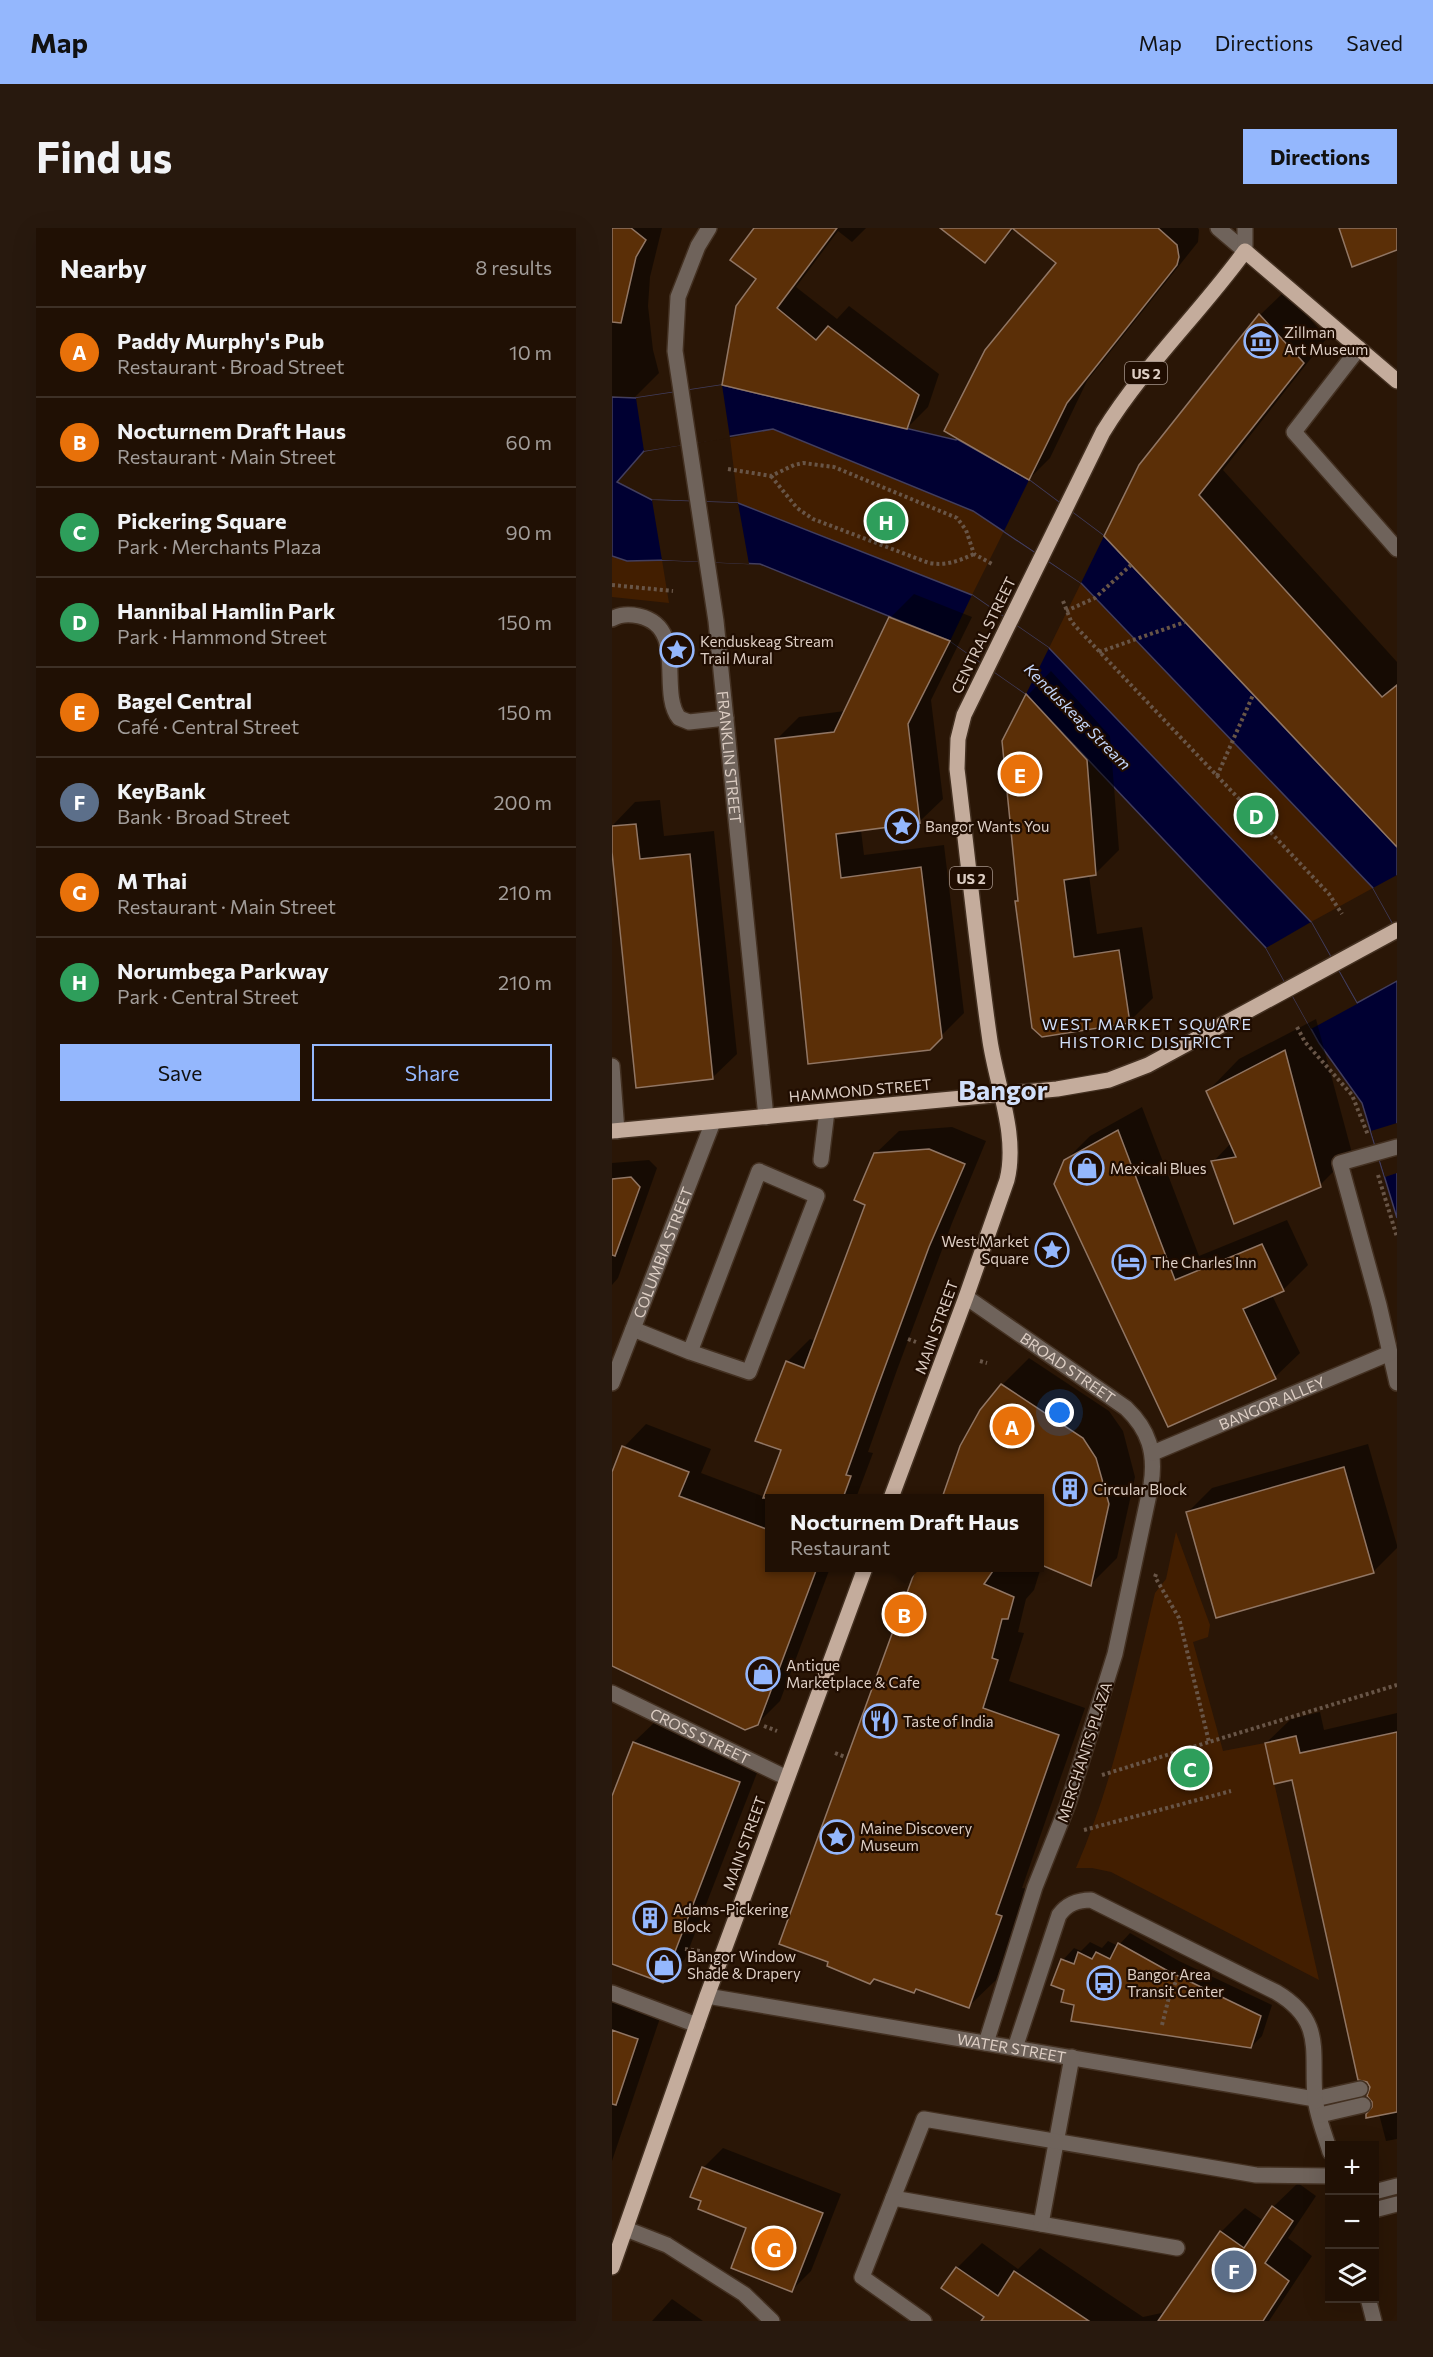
<!DOCTYPE html>
<html lang="en">
<head>
<meta charset="utf-8">
<style>
  body { margin:0; font-family:Commissioner,sans-serif; background:#28190e; color:#f1f3f6 }
  .controls { position:absolute; right:18px; bottom:18px; display:grid; overflow:hidden; border-radius:0px; box-shadow:0 6px 24px #0002 }
  .controls button { width:54px; height:54px; display:grid; place-items:center; padding:0; border:0; border-bottom:2px solid #3d3026; background:#201004; color:#f1f3f6; font:30px sans-serif }
  .you { position:absolute; left:448px; top:1185px; width:21px; height:21px; margin:-15px; border:4px solid #fff; border-radius:50%; background:#1a73e8; box-shadow:0 0 0 9px #1a73e833 }
  .badge { display:grid; place-items:center; width:39px; height:39px; border-radius:50%; background:#94b7fd; color:#fff; font-size:20px; font-weight:700 }
  .pin { position:absolute; translate:-50% -50%; border:3px solid #fff; box-shadow:0 2px 6px #0006 }
  .popup { position:absolute; left:153px; top:1266px; width:279px; height:78px; box-sizing:border-box; display:grid; place-content:center; border-radius:0px; background:#201004; filter:drop-shadow(0 2px 4px #0005); font-size:20px; white-space:nowrap; color:#a29d9a }
  .popup b { font-size:22px; color:#f1f3f6 }
  .popup::after { content:''; position:absolute; left:50%; top:100%; margin-left:-12px; border:12px solid transparent; border-top-color:#201004 }
  .list { margin:0; padding:0; list-style:none }
  h2 { display:flex; justify-content:space-between; align-items:center; height:78px; margin:0; padding:0 24px; font-size:26px }
  h2 small { font-size:20px; font-weight:400; color:#a29d9a }
  .list li { display:grid; grid-template-columns:39px 1fr auto; gap:18px; align-items:center; box-sizing:border-box; height:90px; padding:0 24px; border-top:2px solid #3d3026 }
  .list b { display:block; font-size:22px; white-space:nowrap }
  .list p { margin:0; font-size:20px; white-space:nowrap; color:#a29d9a }
  .list em { font-size:20px; font-style:normal; color:#a29d9a }
  .actions { display:flex; gap:12px; padding:18px 24px }
  .actions a { flex:1; padding:14px 0; border:2px solid #94b7fd; border-radius:0px; text-align:center; font-size:21px; color:#94b7fd }
  .actions .main { background:#94b7fd; color:#111 }
  .icon { flex:none; width:33px; height:33px; fill:none; stroke:currentColor; stroke-width:2; stroke-linecap:round; stroke-linejoin:round }
  .map { position:relative; flex:none; width:785px; height:2093px; overflow:hidden; border-radius:0px }
  header { display:flex; align-items:center; gap:36px; box-sizing:border-box; height:84px; padding:0 30px; background:#94b7fd; color:#111 }
  header strong { font-size:28px }
  nav { display:flex; gap:33px; margin-inline-start:auto; font-size:21px }
  .intro { display:flex; align-items:center; justify-content:space-between; box-sizing:border-box; height:144px; padding:0 36px }
  h1 { margin:0; font-size:42px }
  .button { padding:15px 27px; border-radius:0px; background:#94b7fd; color:#111; font-size:21px; font-weight:700 }
  main { display:flex; gap:36px; padding:0 36px }
  aside { flex:1; background:#201004; border-radius:0px; box-shadow:0 6px 24px #0002 }
  .map>svg:first-child { display:block }
</style>
</head>
<body>
<header>
<strong>Map</strong>
<nav><a>Map</a><a>Directions</a><a>Saved</a></nav>
</header>
<div class="intro"><h1>Find us</h1><a class="button">Directions</a></div>
<main>
<aside>
<h2>Nearby<small>8 results</small></h2>
<ul class="list">
<li><span class="badge" style="background:#e8710a">A</span><div><b>Paddy Murphy's Pub</b><p>Restaurant · Broad Street</p></div><em>10 m</em></li>
<li><span class="badge" style="background:#e8710a">B</span><div><b>Nocturnem Draft Haus</b><p>Restaurant · Main Street</p></div><em>60 m</em></li>
<li><span class="badge" style="background:#2e9e5b">C</span><div><b>Pickering Square</b><p>Park · Merchants Plaza</p></div><em>90 m</em></li>
<li><span class="badge" style="background:#2e9e5b">D</span><div><b>Hannibal Hamlin Park</b><p>Park · Hammond Street</p></div><em>150 m</em></li>
<li><span class="badge" style="background:#e8710a">E</span><div><b>Bagel Central</b><p>Café · Central Street</p></div><em>150 m</em></li>
<li><span class="badge" style="background:#5c6f8a">F</span><div><b>KeyBank</b><p>Bank · Broad Street</p></div><em>200 m</em></li>
<li><span class="badge" style="background:#e8710a">G</span><div><b>M Thai</b><p>Restaurant · Main Street</p></div><em>210 m</em></li>
<li><span class="badge" style="background:#2e9e5b">H</span><div><b>Norumbega Parkway</b><p>Park · Central Street</p></div><em>210 m</em></li>
</ul>
<div class="actions"><a class="main">Save</a><a>Share</a></div>
</aside>
<div class="map">
<svg width="785" height="2093" viewBox="0 0 785 2093">
  <rect width="100%" height="100%" fill="#2a1606"/>
  <g fill="#421e00">
    <polygon points="161,201 361,283 392,303 360,367 126,275 118,210"/>
    <polygon points="0,328 15,333 50,332 57,375 0,369"/>
    <polygon points="469,355 761,660 699,694 437,420"/>
    <path d="M 564,1304 L 598,1397 L 596,1409 L 581,1414 L 611,1523 L 653,1515 L 707,1752 L 499,1644 L 480,1640 L 464,1640 C 502,1553 521,1457 543,1365 L 554,1351 Z"/>
  </g>
  <polygon fill="#000032" stroke="#423e5e" stroke-width="1.5" points="110,157 344,212 345,211 417,252 492,308 785,619 785,703 761,660 469,355 361,283 161,201 32,223 5,254 40,272 126,275 360,367 437,420 699,694 745,775 785,753 785,990 750,875 707,815 654,720 414,466 338,413 148,336 56,332 15,333 0,328 0,169 24,170"/>
  <g fill="#2a1606">
    <polygon points="110,157 118,210 32,223 24,170"/>
    <polygon points="417,252 492,308 469,355 392,303"/>
    <polygon points="40,272 126,275 137,336 50,332"/>
    <polygon points="360,367 437,420 414,466 338,413"/>
    <polygon points="785,647 785,703 761,660"/>
    <polygon points="699,694 745,776 699,801 654,720"/>
    <polygon points="785,895 785,945 773,949 759,903"/>
  </g>
  <g fill="#0007">
    <polygon points="0,0 50,0 38,49 36,78 41,122 47,145 23,169 0,168"/>
    <polygon points="144,0 254,0 240,14 226,3 184,59 225,91 237,78 327,146 316,179 295,200 112,156 146,51"/>
    <polygon points="331,0 586,0 587,2 586,14 475,153 438,230 417,251 446,35 403,0 372,33"/>
    <polygon points="673,63 715,110 611,242 785,434 785,616 528,238 648,87"/>
    <polygon points="302,366 360,389 319,472 331,571 307,594 249,602 252,627 332,617 352,785 317,820 198,835 164,512 187,489 233,483 279,389"/>
    <polygon points="439,443 498,508 507,622 483,646 477,647 485,706 530,699 541,770 517,794 404,674 407,671 392,513 416,467"/>
    <polygon points="48,572 52,608 102,603 125,826 100,850 0,609 0,598 23,574"/>
    <polygon points="704,791 740,925 708,957 601,934 619,915 596,863 627,831"/>
    <polygon points="530,879 587,1028 675,992 696,1037 672,1061 660,1067 688,1125 663,1149 557,1197 454,932 478,908"/>
    <polygon points="340,899 374,913 340,995 285,1142 256,1224 261,1225 244,1270 157,1270 157,1340 218,1340 168,1473 145,1496 0,1437 0,1248 12,1219 34,1196 99,1221 89,1245 153,1269 171,1221 175,1134 198,1111 204,1113 255,976 263,926 287,903"/>
    <polygon points="37,932 45,940 6,1050 0,1057 0,935"/>
    <polygon points="417,1130 497,1183 511,1203 523,1249 505,1330 478,1357 430,1336 422,1362 414,1371 406,1404 412,1405 397,1453 473,1480 410,1660 416,1661 384,1752 357,1778 305,1760 302,1764 168,1715 305,1340 427,1340 427,1270 331,1270 349,1219 390,1157"/>
    <polygon points="756,1216 785,1317 785,1320 761,1344 576,1284 600,1260"/>
    <polygon points="708,1484 712,1502 785,1485 785,1911 774,1913 767,1886 762,1880 759,1859 681,1550 654,1515 679,1491"/>
    <polygon points="45,1492 150,1532 73,1731 50,1754 0,1734 0,1572 22,1514"/>
    <polygon points="518,1705 567,1733 660,1777 650,1808 639,1819 464,1776 453,1761 451,1732 462,1720 469,1723 478,1714 490,1720 496,1713 506,1718"/>
    <polygon points="0,1769 49,1787 0,1933"/>
    <polygon points="111,1920 229,1966 199,2043 180,2062 136,1999 80,1968 92,1939"/>
    <polygon points="686,1955 704,1968 676,2010 700,2028 657,2093 371,2093 374,2088 331,2060 345,2040 370,2015 406,2041 428,2020 531,2089 554,2084 609,2004 633,1980 652,1993 661,1979"/>
    <polygon points="60,2071 91,2093 40,2093"/>
  </g>
  <g fill="#5b2f07" stroke="#917664" stroke-width="1.5">
    <polygon points="0,0 19,0 34,12 24,29 9,95 0,94"/>
    <polygon points="142,0 225,0 165,80 204,112 216,98 307,167 295,201 110,157 124,78 144,51 118,32"/>
    <polygon points="328,0 546,0 565,17 567,29 565,37 455,175 417,252 332,203 373,122 444,35 400,0 373,35"/>
    <polygon points="727,0 785,0 785,22 740,39"/>
    <polygon points="647,86 692,135 587,267 770,469 785,457 785,619 492,308 527,237"/>
    <polygon points="277,389 338,413 296,496 308,595 224,606 229,650 309,639 330,810 318,822 196,836 163,511 222,504"/>
    <polygon points="414,466 475,532 484,647 452,652 462,729 507,722 518,795 430,809 420,800 403,673 406,673 390,513"/>
    <polygon points="24,596 28,631 78,626 101,851 24,860 0,624 0,598"/>
    <polygon points="673,822 709,959 622,996 599,933 624,929 594,863"/>
    <polygon points="506,902 563,1052 650,1016 672,1063 631,1081 664,1151 556,1199 442,956 452,932"/>
    <polygon points="317,921 353,936 317,1019 263,1166 234,1247 239,1248 231,1270 151,1270 169,1222 143,1213 174,1133 192,1140 253,977 242,972 262,925"/>
    <polygon points="19,949 28,959 3,1028 0,1027 0,951"/>
    <polygon points="389,1156 471,1210 484,1230 497,1276 479,1358 427,1336 427,1270 330,1270 348,1218 368,1182"/>
    <polygon points="10,1218 77,1244 67,1268 157,1302 157,1340 205,1340 146,1497 133,1502 0,1438 0,1244"/>
    <polygon points="732,1239 762,1345 604,1390 574,1284"/>
    <polygon points="304,1340 383,1340 372,1356 402,1369 396,1391 390,1391 380,1430 386,1432 371,1480 447,1507 384,1686 390,1688 357,1780 304,1761 302,1765 262,1751 258,1756 215,1738 216,1734 167,1716"/>
    <polygon points="785,1504 785,1884 754,1890 754,1886 760,1879 760,1874 755,1868 758,1859 755,1854 746,1852 680,1552 662,1556 653,1515 684,1508 688,1525"/>
    <polygon points="21,1514 128,1554 51,1755 0,1736 0,1568"/>
    <polygon points="506,1715 556,1743 649,1788 639,1820 459,1793 462,1777 449,1774 452,1762 439,1757 449,1731 462,1736 466,1724 480,1731 484,1724 498,1731"/>
    <polygon points="0,1802 26,1811 4,1877 0,1876"/>
    <polygon points="90,1939 211,1985 180,2064 119,2040 134,2000 86,1981 89,1973 78,1969"/>
    <polygon points="660,1978 681,1993 653,2035 677,2053 651,2093 546,2093 608,2003 632,2020"/>
    <polygon points="344,2039 386,2068 402,2043 477,2093 369,2093 372,2089 329,2060"/>
  </g>
  <g fill="none" stroke-linecap="round" stroke-linejoin="round">
    <defs>
      <g id="minor">
        <path id="s1" d="M 97,0 L 86,18 L 66,69 L 63,123 L 104,393 L 154,889"/>
        <polyline points="606,0 633,23"/>
        <polyline points="633,23 633,0"/>
        <polyline points="747,120 682,204 785,321"/>
        <path d="M 0,391 C 8,386 18,386 27,388 C 76,399 46,463 67,490 L 77,494 L 114,490"/>
        <polyline points="0,838 5,903"/>
        <polyline points="785,919 728,935 767,1077 785,1155"/>
        <polyline points="209,932 215,883"/>
        <path id="s2" d="M 354,1069 L 514,1180 C 537,1202 544,1225 539,1257 L 503,1426 L 456,1576 L 423,1659 L 374,1815"/>
        <polyline points="21,1101 78,1124 137,1144 205,968 147,943 78,1124"/>
        <path id="s3" d="M 0,1155 L 101,894"/>
        <path id="s4" d="M 541,1225 L 778,1125"/>
        <path id="s5" d="M 0,1465 L 175,1550"/>
        <polyline points="0,1765 85,1797"/>
        <path id="s6" d="M 95,1768 L 703,1871 L 748,1861"/>
        <path d="M 403,1820 L 447,1687 C 455,1676 465,1672 479,1672 L 664,1764 C 713,1793 699,1823 703,1870 C 705,1888 713,1907 718,1924"/>
        <polyline points="708,1887 751,1877"/>
        <polyline points="762,1964 785,1958"/>
        <polyline points="281,1970 565,2020"/>
        <polyline points="762,1982 785,1976"/>
        <polyline points="429,1996 460,1829"/>
        <polyline points="14,2001 55,2017 132,2066 160,2093"/>
        <polyline points="756,2070 762,2093"/>
        <polyline points="312,2093 250,2049 312,1891 644,1947 718,1948"/>
      </g>
      <g id="major">
        <polyline points="0,903 445,861 497,852 536,837 785,702"/>
        <path d="M 279,1270 L 354,1069 L 395,952 C 406,907 385,859 378,813 C 365,723 356,631 345,541 L 346,511 L 352,487 L 491,204 C 531,139 588,85 633,23 L 785,153"/>
        <polyline points="0,2039 95,1768 253,1340"/>
      </g>
    </defs>
    <use href="#minor" stroke="#433021" stroke-width="18"/>
    <use href="#major" stroke="#433021" stroke-width="18"/>
    <g stroke="#685547" stroke-width="4" stroke-dasharray="3 3" stroke-linecap="butt">
      <polyline points="116,241 159,248 182,237 191,235 222,239 345,290 354,302 362,326 382,337"/>
      <path d="M 159,248 L 185,280 L 201,291 L 317,335 C 334,338 347,333 362,326"/>
      <polyline points="0,357 61,363"/>
      <polyline points="451,373 459,393 466,401 717,666 730,686"/>
      <polyline points="454,383 483,370 519,337"/>
      <polyline points="487,424 573,394"/>
      <polyline points="605,548 641,467"/>
      <polyline points="685,799 693,814 740,867 756,907"/>
      <polyline points="766,947 785,1009"/>
      <polyline points="296,1111 304,1114"/>
      <polyline points="368,1133 375,1135"/>
      <polyline points="544,1346 543,1349 567,1390 597,1514 785,1457"/>
      <polyline points="152,1498 165,1503"/>
      <polyline points="223,1525 233,1529"/>
      <polyline points="490,1547 597,1514"/>
      <polyline points="472,1602 619,1563"/>
      <polyline points="73,1721 89,1723"/>
      <polyline points="151,1730 160,1731"/>
      <polyline points="550,1797 557,1769 565,1751"/>
    </g>
    <use href="#minor" stroke="#6f635b" stroke-width="15"/>
    <use href="#major" stroke="#c4ac9c" stroke-width="15"/>
  </g>
  <defs>
    <symbol id="museum-ring" viewBox="-11 -11 22 22"><circle r="9.5" fill="#200d01" stroke="#94b7fd" stroke-width="1.5"/><path d="M0-6L6-3V-2H-6V-3ZM-5-1h2V3h-2ZM-1-1h2V3h-2ZM3-1h2V3H3ZM-6 4H6V6H-6Z" fill="#94b7fd"/></symbol>
    <symbol id="sight-ring" viewBox="-11 -11 22 22"><circle r="9.5" fill="#200d01" stroke="#94b7fd" stroke-width="1.5"/><path d="M0-6L1.8-2.2L6-1.7L2.9 1.2L3.7 5.4L0 3.3L-3.7 5.4L-2.9 1.2L-6-1.7L-1.8-2.2Z" fill="#94b7fd"/></symbol>
    <symbol id="shop-ring" viewBox="-11 -11 22 22"><circle r="9.5" fill="#200d01" stroke="#94b7fd" stroke-width="1.5"/><path d="M-5-2.5h2.3a2.7 3.5 0 0 1 5.4 0H5L5.5 6h-11ZM-1.5-2.5h3a1.5 2.3 0 0 0-3 0Z" fill="#94b7fd"/></symbol>
    <symbol id="hotel-ring" viewBox="-11 -11 22 22"><circle r="9.5" fill="#200d01" stroke="#94b7fd" stroke-width="1.5"/><path d="M-6-4.5h1.5V1H6V5H4.5V3h-9V5H-6ZM-4 0a1.8 1.8 0 1 1 3.6 0ZM.5 0V-2.5h3Q6-2.5 6 0Z" fill="#94b7fd"/></symbol>
    <symbol id="building-ring" viewBox="-11 -11 22 22"><circle r="9.5" fill="#200d01" stroke="#94b7fd" stroke-width="1.5"/><path d="M-4-6H4V6H1V3H-1V6H-4ZM-2.5-4.3h1.7v1.8h-1.7ZM.8-4.3h1.7v1.8H.8ZM-2.5-1h1.7V.8h-1.7ZM.8-1h1.7V.8H.8Z" fill="#94b7fd"/></symbol>
    <symbol id="restaurant-ring" viewBox="-11 -11 22 22"><circle r="9.5" fill="#200d01" stroke="#94b7fd" stroke-width="1.5"/><path d="M-5-6h1v4h1v-4h1v4h1v-4h1v5L-1.5 .5V6h-2V.5L-5-1ZM5-6V6H3V1.5H1.5Q1.5-4 5-6Z" fill="#94b7fd"/></symbol>
    <symbol id="bus-ring" viewBox="-11 -11 22 22"><circle r="9.5" fill="#200d01" stroke="#94b7fd" stroke-width="1.5"/><path d="M-5-6H5V4H4V6H2V4H-2V6H-4V4H-5ZM-3.5-4V0h7V-4ZM-3.5 1.2v1.5H-2V1.2ZM2 1.2v1.5H3.5V1.2Z" fill="#94b7fd"/></symbol>
  </defs>
  <g fill-rule="evenodd">
    <use href="#museum-ring" x="630" y="94" width="38" height="38"/>
    <use href="#sight-ring" x="46" y="403" width="38" height="38"/>
    <use href="#sight-ring" x="271" y="579" width="38" height="38"/>
    <use href="#shop-ring" x="456" y="921" width="38" height="38"/>
    <use href="#sight-ring" x="421" y="1003" width="38" height="38"/>
    <use href="#hotel-ring" x="498" y="1015" width="38" height="38"/>
    <use href="#building-ring" x="439" y="1242" width="38" height="38"/>
    <use href="#shop-ring" x="132" y="1427" width="38" height="38"/>
    <use href="#restaurant-ring" x="249" y="1474" width="38" height="38"/>
    <use href="#sight-ring" x="206" y="1590" width="38" height="38"/>
    <use href="#building-ring" x="19" y="1671" width="38" height="38"/>
    <use href="#shop-ring" x="33" y="1718" width="38" height="38"/>
    <use href="#bus-ring" x="473" y="1736" width="38" height="38"/>
  </g>
  <g text-anchor="middle" dominant-baseline="central" stroke-width="4.5" stroke-linejoin="round" paint-order="stroke">
    <g fill="#200d01" stroke="#a4948a" stroke-width="1.5">
      <rect x="513" y="134" width="42" height="22" rx="4.5"/>
      <rect x="338" y="639" width="42" height="22" rx="4.5"/>
    </g>
    <g font-size="14" font-weight="bold" fill="#ddcec4">
      <text x="534" y="145">US 2</text>
      <text x="359" y="650">US 2</text>
    </g>
    <g font-size="15" fill="#ddcec4" stroke="#200d01" text-anchor="start">
      <text x="672" y="104">Zillman<tspan x="672" dy="17">Art Museum</tspan></text>
      <text x="88" y="413">Kenduskeag Stream<tspan x="88" dy="17">Trail Mural</tspan></text>
      <text x="313" y="598">Bangor Wants You</text>
      <text x="498" y="940">Mexicali Blues</text>
      <text x="417" y="1013" text-anchor="end">West Market<tspan x="417" dy="17">Square</tspan></text>
      <text x="540" y="1034">The Charles Inn</text>
      <text x="481" y="1261">Circular Block</text>
      <text x="174" y="1437">Antique<tspan x="174" dy="17">Marketplace &amp; Cafe</tspan></text>
      <text x="291" y="1493">Taste of India</text>
      <text x="248" y="1600">Maine Discovery<tspan x="248" dy="17">Museum</tspan></text>
      <text x="61" y="1681">Adams-Pickering<tspan x="61" dy="17">Block</tspan></text>
      <text x="75" y="1728">Bangor Window<tspan x="75" dy="17">Shade &amp; Drapery</tspan></text>
      <text x="515" y="1746">Bangor Area<tspan x="515" dy="17">Transit Center</tspan></text>
    </g>
    <g font-size="15" fill="#ddcec4" stroke="#200d01">
      <text transform="translate(371 407) rotate(-64)">CENTRAL STREET</text>
      <text stroke="none"><textPath href="#s1" startOffset="540">FRANKLIN STREET</textPath></text>
      <text transform="translate(248 862) rotate(-5)">HAMMOND STREET</text>
      <text stroke="none"><textPath href="#s3" startOffset="140">COLUMBIA STREET</textPath></text>
      <text transform="translate(324 1099) rotate(-70)">MAIN STREET</text>
      <text stroke="none"><textPath href="#s2" startOffset="124">BROAD STREET</textPath></text>
      <text stroke="none"><textPath href="#s4" startOffset="129">BANGOR ALLEY</textPath></text>
      <text stroke="none"><textPath href="#s5" startOffset="98">CROSS STREET</textPath></text>
      <text transform="translate(472 1524) rotate(-72)">MERCHANTS PLAZA</text>
      <text transform="translate(132 1615) rotate(-70)">MAIN STREET</text>
      <text stroke="none"><textPath href="#s6" startOffset="309">WATER STREET</textPath></text>
    </g>
    <g font-size="16" font-style="italic" fill="#c4d6fa" stroke="#200d01">
      <text transform="translate(466 488) rotate(45)">Kenduskeag Stream</text>
    </g>
    <g font-size="16" letter-spacing="1.5" fill="#d1dffa" stroke="#200d01">
      <text x="535" y="795">WEST MARKET SQUARE<tspan x="535" dy="18">HISTORIC DISTRICT</tspan></text>
    </g>
    <g font-size="27" font-weight="bold" fill="#d1dffa" stroke="#200d01">
      <text x="391" y="861">Bangor</text>
    </g>
  </g>
</svg>
<div class="controls">
<button>+</button>
<button>−</button>
<button><svg class="icon" aria-label="layers" viewBox="0 0 24 24"><path d="M12 4l9 5-9 5-9-5zM3 14l9 5 9-5"/></svg></button>
</div>
<div class="you"></div>
<div class="pin badge" style="left:400px;top:1198px;background:#e8710a">A</div>
<div class="pin badge" style="left:292px;top:1386px;background:#e8710a">B</div>
<div class="popup"><b>Nocturnem Draft Haus</b>Restaurant</div>
<div class="pin badge" style="left:578px;top:1540px;background:#2e9e5b">C</div>
<div class="pin badge" style="left:644px;top:587px;background:#2e9e5b">D</div>
<div class="pin badge" style="left:408px;top:546px;background:#e8710a">E</div>
<div class="pin badge" style="left:622px;top:2042px;background:#5c6f8a">F</div>
<div class="pin badge" style="left:162px;top:2020px;background:#e8710a">G</div>
<div class="pin badge" style="left:274px;top:293px;background:#2e9e5b">H</div>
</div>
</main>
</body>
</html>
